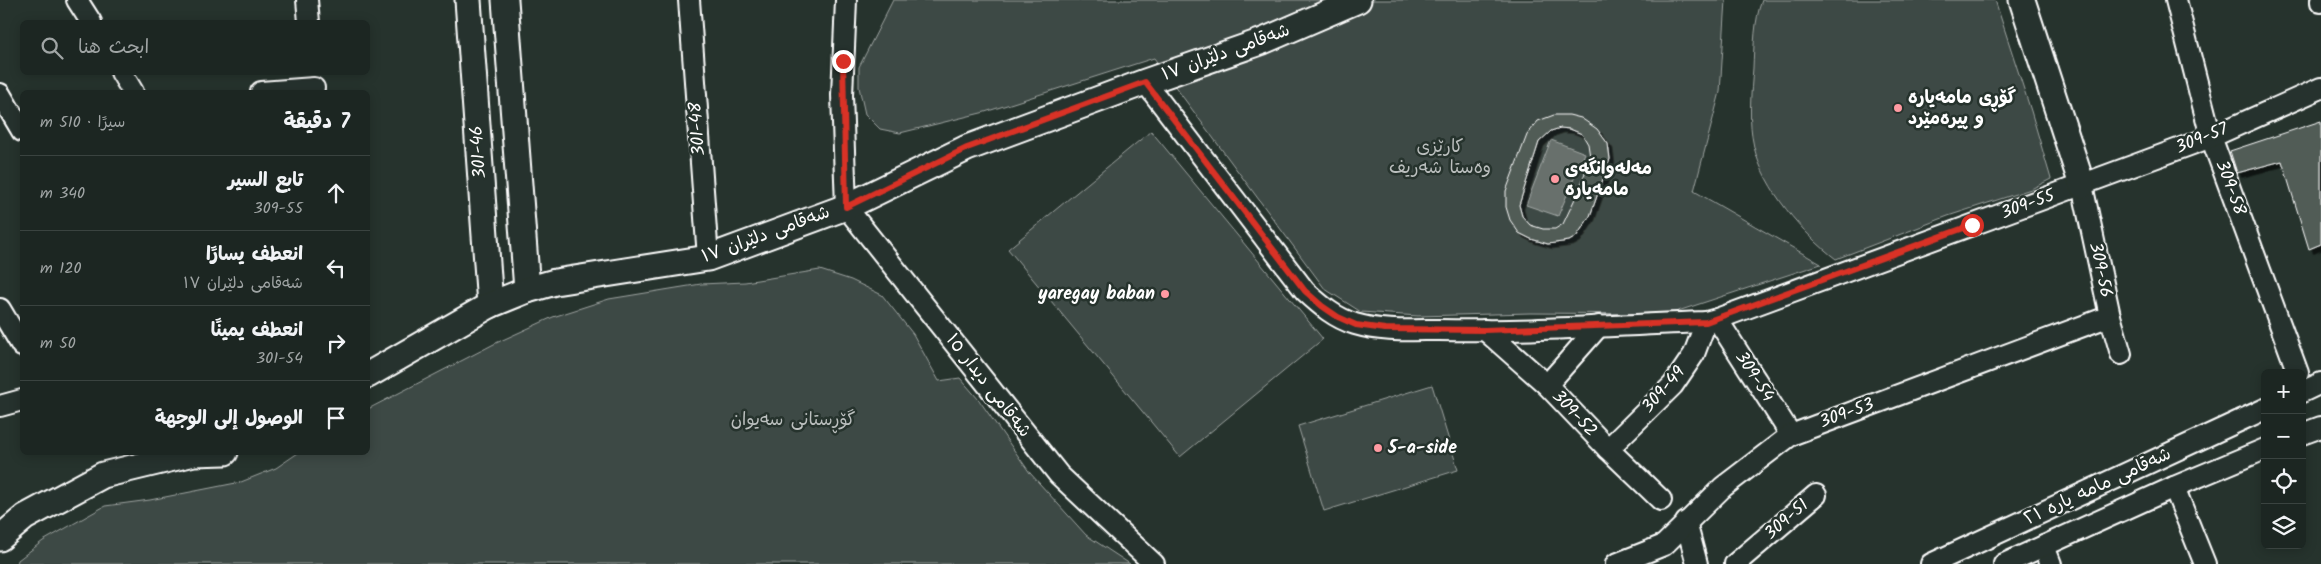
<!DOCTYPE html>
<html lang="ar">
<head>
<meta charset="utf-8">
<style>
  body { margin:0; font-family:Kalam,"Playpen Sans Arabic",sans-serif; background:#252e2a; color:#f1f3f6; direction:rtl }
  .controls { position:absolute; right:15px; bottom:15px; display:grid; overflow:hidden; border-radius:8px; box-shadow:0 2px 12px #0003 }
  .controls button { width:45px; height:45px; display:grid; place-items:center; padding:0; border:0; border-bottom:1px solid #3a4340; background:#1c2622; color:#f1f3f6; font:25px sans-serif }
  .stop { position:absolute; width:15px; height:15px; margin:-11px; border:4px solid #d93025; border-radius:50%; background:#fff }
  .stop.end { background:#d93025; border-color:#fff; box-shadow:0 1px 5px #0008 }
  .list { margin:0; padding:0; list-style:none }
  h2 { display:flex; justify-content:space-between; align-items:center; height:65px; margin:0; padding:0 20px; font-size:21px }
  h2 small { font-size:16px; font-weight:400; color:#a0a5a5 }
  .list li { display:grid; grid-template-columns:32px 1fr auto; gap:15px; align-items:center; box-sizing:border-box; height:75px; padding:0 20px; border-top:1px solid #3a4340 }
  .list b { display:block; font-size:19px; white-space:nowrap }
  .list p { margin:0; font-size:16px; white-space:nowrap; color:#a0a5a5 }
  .list em { font-size:16px; font-style:normal; color:#a0a5a5 }
  .icon { flex:none; width:28px; height:28px; fill:none; stroke:currentColor; stroke-width:2; stroke-linecap:round; stroke-linejoin:round }
  .map { position:relative; flex:none; width:2321px; height:564px; overflow:hidden; direction:ltr }
  .search { position:absolute; background:#1c2622; box-shadow:0 2px 12px #0003; left:20px; top:20px; width:350px; height:55px; display:flex; align-items:center; gap:12px; box-sizing:border-box; padding:0 18px; border-radius:8px; color:#a0a5a5; font-size:19px }
  .panel { position:absolute; background:#1c2622; box-shadow:0 2px 12px #0003; left:20px; top:90px; width:350px; height:365px; border-radius:8px; direction:rtl }
  .map>svg:first-child { display:block }
</style>
</head>
<body>
<div class="map">
<svg width="2321" height="564" viewBox="0 0 2321 564">
  <defs>
    <filter id="shadow"><feDropShadow dx="4.5" dy="4.5" stdDeviation="0" flood-color="#0009"/></filter>
  </defs>
  <rect width="100%" height="100%" fill="#26332d"/>
  <filter id="ink" filterUnits="userSpaceOnUse"><feTurbulence type="fractalNoise" baseFrequency=".02" numOctaves="2"/><feDisplacementMap in="SourceGraphic" scale="10" xChannelSelector="R" yChannelSelector="G"/><feConvolveMatrix kernelMatrix="1 2 1 2 8 2 1 2 1" color-interpolation-filters="sRGB"/></filter>
  <g filter="url(#ink)">
    <g fill="#3e4944" stroke="#9ea4a2">
      <polygon points="893,0 1726,0 1720,92 1694,191 1821,264 1669,314 1530,313 1418,316 1361,312 1325,289 1154,58 985,112 900,133 880,129 865,114 859,87 859,67"/>
      <path d="M 1762,0 L 1995,0 L 2031,111 L 2051,179 L 2031,189 L 1948,216 L 1836,259 C 1803,234 1764,189 1754,147 C 1748,121 1751,94 1753,68 C 1754,46 1754,21 1762,0 Z"/>
      <polygon points="1151,131 1323,339 1180,457 1008,249"/>
      <polygon points="820,270 851,280 882,295 913,334 939,381 960,378 979,400 1030,473 1086,535 1130,564 17,564 18,560 43,541 105,506 150,500 241,482 276,468 298,453 368,452 368,409 496,343 553,317 609,299 701,284 745,282"/>
      <polygon points="1432,385 1458,470 1324,511 1298,426"/>
    </g>
    <polygon fill="#67706c" stroke="#a4a9a7" points="1551,140 1585,153 1558,216 1526,205"/>
    <g fill="#515c57" stroke="#fff" fill-rule="evenodd" filter="url(#shadow)">
      <path d="M 1554,115 L 1569,115 L 1581,118 L 1597,129 L 1608,144 L 1610,159 L 1590,216 L 1576,237 L 1569,241 L 1548,244 L 1531,239 L 1519,233 L 1510,220 L 1506,207 L 1506,191 L 1527,135 L 1538,121 ZM 1560,128 L 1570,129 L 1582,134 L 1588,144 L 1590,157 L 1580,188 L 1563,224 L 1555,229 L 1543,229 L 1530,225 L 1522,216 L 1519,205 L 1539,142 L 1551,131 Z"/>
      <polygon points="2321,121 2321,244 2309,249 2282,161 2237,173 2230,151"/>
    </g>
    <g fill="none" stroke-linecap="round" stroke-linejoin="round">
      <defs>
        <g id="minor">
          <polyline points="77,0 91,22"/>
          <polyline points="307,0 309,22"/>
          <polyline points="689,0 708,258"/>
          <polyline points="846,0 842,95 846,207 1059,475 1154,564"/>
          <polyline points="2176,0 2211,137 2298,373"/>
          <polyline points="2321,0 2321,2"/>
          <polyline points="121,72 133,92"/>
          <path d="M 1145,82 L 1305,291 C 1320,305 1335,318 1355,324 C 1381,332 1412,330 1439,330 C 1528,332 1617,325 1706,322 L 1717,319 L 2211,137 L 2321,88"/>
          <polyline points="261,92 314,88"/>
          <polyline points="0,94 22,131"/>
          <polyline points="2082,185 2110,316 2121,354"/>
          <polyline points="0,309 22,346"/>
          <polyline points="1717,319 1791,435"/>
          <polyline points="1485,330 1547,385 1608,449 1661,500"/>
          <polyline points="1547,385 1599,326"/>
          <polyline points="2302,392 2321,383"/>
          <polyline points="0,406 22,400"/>
          <polyline points="2302,434 2321,427"/>
          <polyline points="1608,449 1673,385 1694,354 1706,322"/>
          <polyline points="2174,487 2205,564"/>
          <polyline points="1686,522 1697,564"/>
          <polyline points="2044,546 2051,564"/>
          <polyline points="1616,564 1664,545 1723,487 1791,435 2110,316"/>
          <polyline points="1735,564 1816,495"/>
          <polyline points="1931,564 2265,409"/>
          <polyline points="2004,564 2174,487 2265,449"/>
        </g>
        <g id="major">
          <polyline points="468,0 490,305"/>
          <polyline points="505,0 527,290"/>
          <polyline points="2022,0 2082,185"/>
          <polyline points="368,375 490,305 527,290 555,282 708,258 846,207 967,148 1145,82 1263,41 1358,0"/>
          <polyline points="0,538 25,517 103,475 194,453 225,452"/>
        </g>
      </defs>
      <use href="#minor" stroke="#fff" stroke-width="24"/>
      <use href="#major" stroke="#fff" stroke-width="29"/>
      <use href="#minor" stroke="#26332d" stroke-width="20"/>
      <use href="#major" stroke="#26332d" stroke-width="25"/>
    </g>
  </g>
  <g fill="none" stroke-linecap="round" stroke-linejoin="round" filter="url(#ink)">
    <polyline stroke="#d93025" stroke-width="6" points="843,61 846,207 967,148 1145,82 1305,291 1322,306 1338,317 1356,325 1385,329 1485,330 1706,322 1972,225"/>
  </g>
  <g fill="#ff9aa2" stroke="#26332d" stroke-width="2">
    <circle cx="1898" cy="108" r="5"/>
    <circle cx="1555" cy="179" r="5"/>
    <circle cx="1165" cy="294" r="5"/>
    <circle cx="1378" cy="448" r="5"/>
  </g>
  <g text-anchor="middle" dominant-baseline="central" stroke-width="5" stroke-linejoin="round" paint-order="stroke">
    <g font-size="18" fill="#fff" stroke="#26332d">
      <text transform="translate(1226 53) rotate(-20)">شەقامی دلێران ١٧</text>
      <text transform="translate(698 129) rotate(-94)">301-48</text>
      <text transform="translate(2202 139) rotate(-22)">309-57</text>
      <text transform="translate(479 152) rotate(-94)">301-46</text>
      <text transform="translate(2230 188) rotate(70)">309-58</text>
      <text transform="translate(2028 205) rotate(-20)">309-55</text>
      <text transform="translate(766 235) rotate(-20)">شەقامی دلێران ١٧</text>
      <text transform="translate(2100 270) rotate(78)">309-56</text>
      <text transform="translate(1754 377) rotate(57)">309-54</text>
      <text transform="translate(988 386) rotate(52)">شەقامی دیدار ١٥</text>
      <text transform="translate(1664 390) rotate(-49)">309-49</text>
      <text transform="translate(1574 414) rotate(47)">309-52</text>
      <text transform="translate(1847 414) rotate(-20)">309-53</text>
      <text transform="translate(2098 487) rotate(-25)">شەقامی مامە یارە ٢١</text>
      <text transform="translate(1787 520) rotate(-41)">309-51</text>
    </g>
    <g font-size="18" font-weight="bold" fill="#fff" stroke="#26332d" text-anchor="start">
      <text x="1908" y="98">گۆڕی مامەیارە<tspan x="1908" dy="21">و پیرەمێرد</tspan></text>
      <text x="1565" y="169">مەلەوانگەی<tspan x="1565" dy="21">مامەیارە</tspan></text>
      <text x="1155" y="294" text-anchor="end">yaregay baban</text>
      <text x="1388" y="448">5-a-side</text>
    </g>
    <g font-size="18" fill="#bbbfbe" stroke="#26332d">
      <text x="1440" y="147">کارێزی<tspan x="1440" dy="21">وەستا شەریف</tspan></text>
      <text x="793" y="420">گۆڕستانی سەیوان</text>
    </g>
  </g>
</svg>
<div class="controls">
<button>+</button>
<button>−</button>
<button><svg class="icon" aria-label="locate" viewBox="0 0 24 24"><circle cx="12" cy="12" r="6"/><path d="M12 2v4M12 18v4M2 12h4M18 12h4"/></svg></button>
<button><svg class="icon" aria-label="layers" viewBox="0 0 24 24"><path d="M12 4l9 5-9 5-9-5zM3 14l9 5 9-5"/></svg></button>
</div>
<div class="stop" style="left:1972px;top:225px"></div>
<div class="stop end" style="left:843px;top:61px"></div>
<div class="search"><svg class="icon" aria-label="search" viewBox="0 0 24 24"><circle cx="10" cy="10" r="6"/><path d="M15 15l6 6"/></svg>ابحث هنا</div>
<section class="panel">
<h2>7 دقيقة<small>سيرًا · 510 m</small></h2>
<ul class="list">
<li><svg class="icon" aria-label="ahead" viewBox="0 0 24 24"><path d="M12 20V5M6 11l6-6 6 6"/></svg><div><b>تابع السير</b><p>309-55</p></div><em>340 m</em></li>
<li><svg class="icon" aria-label="left" viewBox="0 0 24 24"><path d="M17 20v-9H6M10 6l-5 5 5 5"/></svg><div><b>انعطف يسارًا</b><p>شەقامی دلێران ١٧</p></div><em>120 m</em></li>
<li><svg class="icon" aria-label="right" viewBox="0 0 24 24"><path d="M7 20v-9h11M14 6l5 5-5 5"/></svg><div><b>انعطف يمينًا</b><p>301-54</p></div><em>50 m</em></li>
<li><svg class="icon" aria-label="arrive" viewBox="0 0 24 24"><path d="M6 21V4h12l-3 4 3 4H6"/></svg><div><b>الوصول إلى الوجهة</b></div></li>
</ul>
</section>
</div>
</body>
</html>
